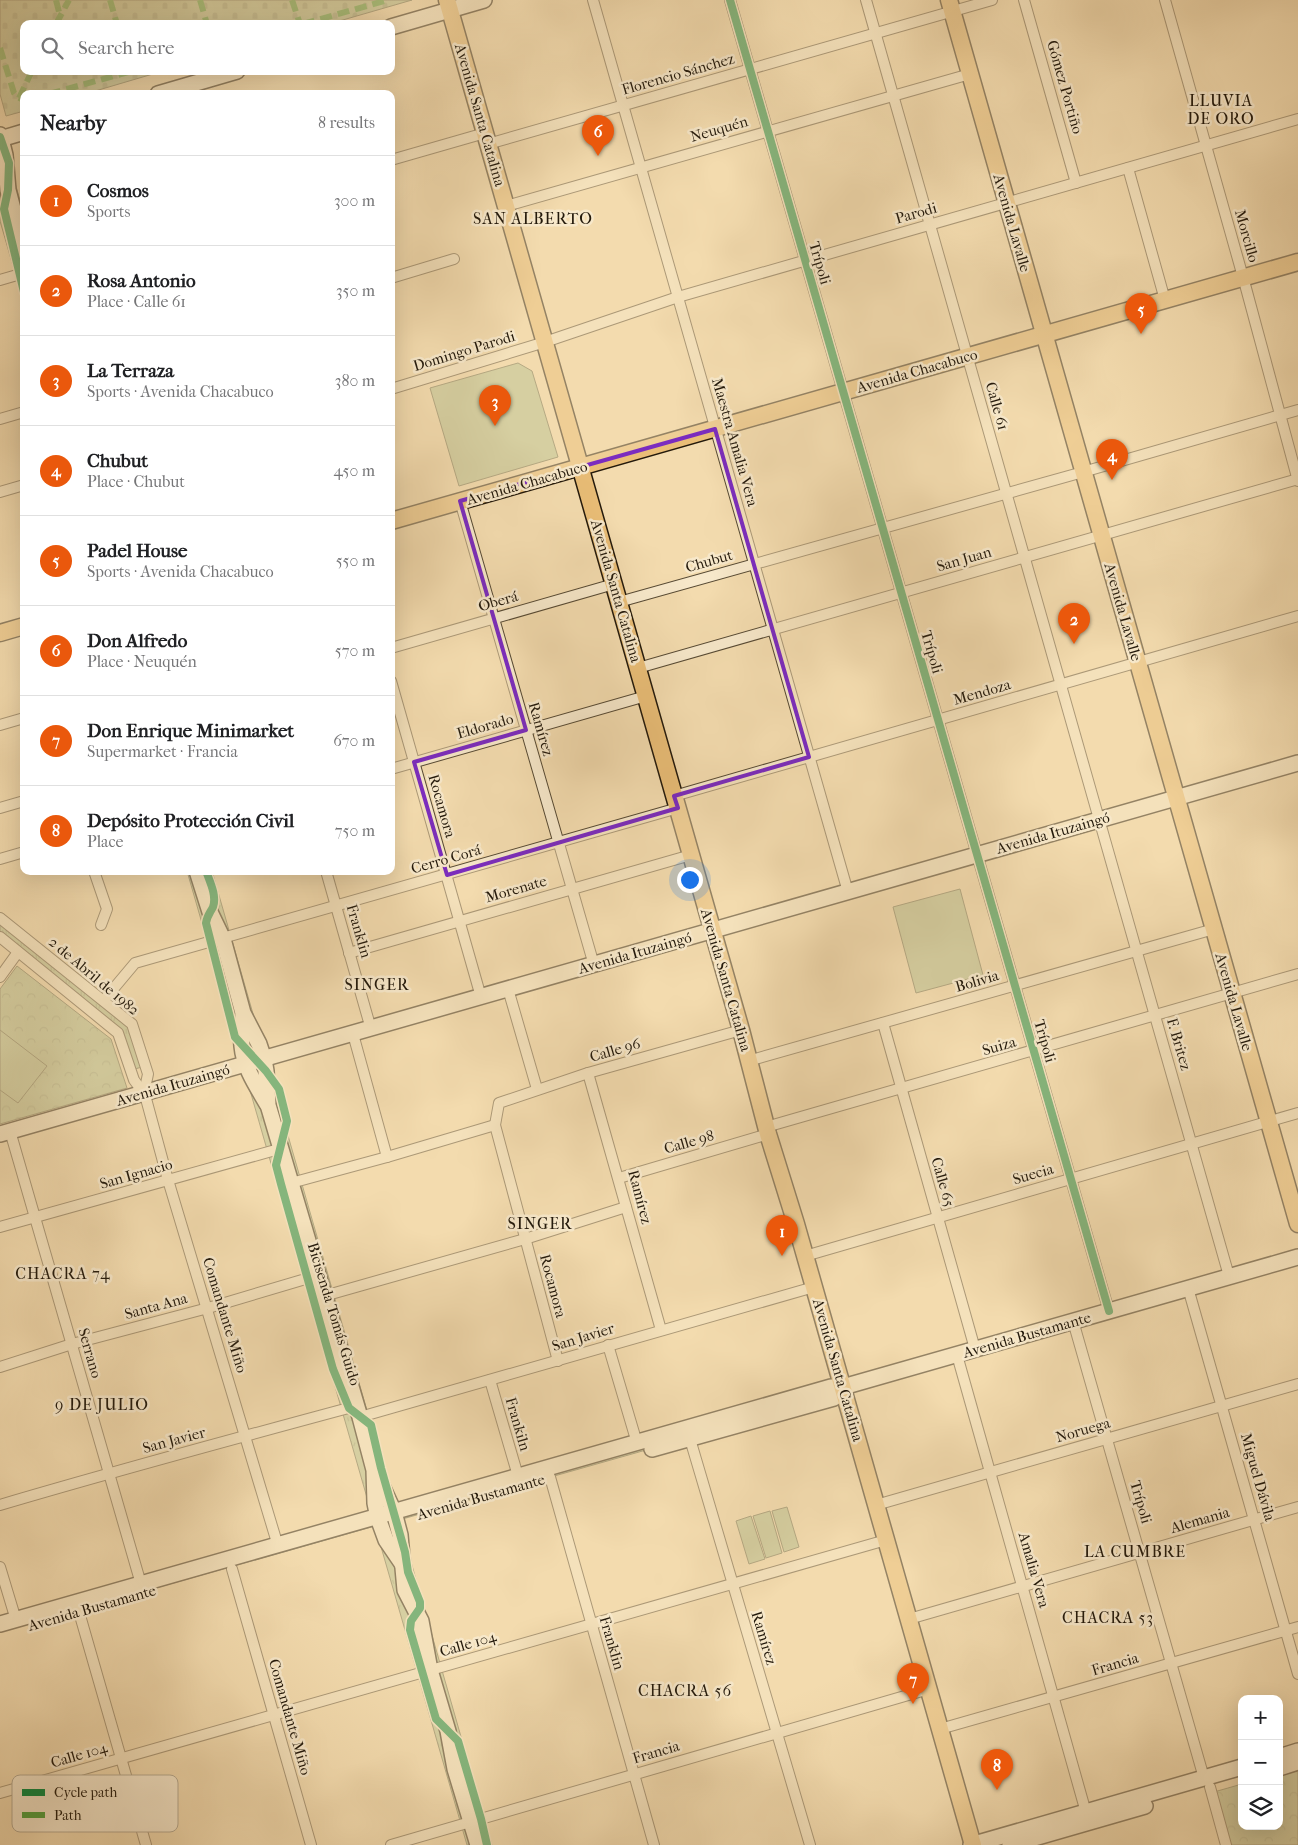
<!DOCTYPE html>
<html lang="en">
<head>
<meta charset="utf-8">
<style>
  body { margin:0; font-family:"IM FELL French Canon",serif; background:#f2f2f2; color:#202124 }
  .controls { position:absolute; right:15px; bottom:15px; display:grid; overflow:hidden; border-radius:10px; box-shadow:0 5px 20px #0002 }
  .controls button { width:45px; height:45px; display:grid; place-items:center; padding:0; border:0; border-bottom:1px solid #e0e0e0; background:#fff; color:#202124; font:25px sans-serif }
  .you { position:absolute; left:689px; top:879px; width:18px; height:18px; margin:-12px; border:4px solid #fff; border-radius:50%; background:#1a73e8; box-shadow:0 0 0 8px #1a73e833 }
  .badge { display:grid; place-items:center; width:32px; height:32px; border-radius:50%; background:#ea580c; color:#fff; font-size:16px; font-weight:700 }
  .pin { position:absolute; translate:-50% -41px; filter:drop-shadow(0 1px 2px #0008) }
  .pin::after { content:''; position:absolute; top:26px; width:18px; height:15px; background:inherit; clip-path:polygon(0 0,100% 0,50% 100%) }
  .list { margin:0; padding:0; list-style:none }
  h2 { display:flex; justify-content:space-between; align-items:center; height:65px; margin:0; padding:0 20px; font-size:21px }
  h2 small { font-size:16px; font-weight:400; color:#757577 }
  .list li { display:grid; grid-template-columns:32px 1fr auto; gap:15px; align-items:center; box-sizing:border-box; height:90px; padding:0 20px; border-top:1px solid #e0e0e0 }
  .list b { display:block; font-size:19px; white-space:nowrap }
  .list p { margin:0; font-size:16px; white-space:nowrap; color:#757577 }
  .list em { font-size:16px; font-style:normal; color:#757577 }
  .icon { flex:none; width:28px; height:28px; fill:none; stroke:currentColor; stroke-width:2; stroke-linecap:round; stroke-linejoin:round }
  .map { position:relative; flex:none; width:1298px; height:1845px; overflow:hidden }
  .search { position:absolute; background:#fff; box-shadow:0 5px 20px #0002; left:20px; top:20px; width:375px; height:55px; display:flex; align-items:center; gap:12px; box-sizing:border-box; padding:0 18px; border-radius:10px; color:#757577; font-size:19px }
  .panel { position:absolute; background:#fff; box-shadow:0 5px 20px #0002; left:20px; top:90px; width:375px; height:785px; border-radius:10px }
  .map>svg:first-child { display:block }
</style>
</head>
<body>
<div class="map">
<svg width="1298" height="1845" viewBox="0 0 1298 1845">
  <defs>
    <pattern id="grass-tufts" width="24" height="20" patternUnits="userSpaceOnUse" patternTransform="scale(1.25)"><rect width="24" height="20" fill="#b4c190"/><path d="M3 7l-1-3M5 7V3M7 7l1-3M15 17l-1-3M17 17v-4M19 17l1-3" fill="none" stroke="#9aa57b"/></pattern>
    <pattern id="cemetery-stones" width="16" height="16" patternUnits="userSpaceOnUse" patternTransform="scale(1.25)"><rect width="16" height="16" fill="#b4c190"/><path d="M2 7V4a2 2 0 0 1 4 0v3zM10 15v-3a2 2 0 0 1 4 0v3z" fill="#9aa57b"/></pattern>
    <pattern id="park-crowns" width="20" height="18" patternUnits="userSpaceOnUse" patternTransform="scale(1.25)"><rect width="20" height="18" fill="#b4c190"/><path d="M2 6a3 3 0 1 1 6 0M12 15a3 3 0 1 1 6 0" fill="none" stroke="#9aa57b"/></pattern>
  </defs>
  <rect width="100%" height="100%" fill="#f3dbae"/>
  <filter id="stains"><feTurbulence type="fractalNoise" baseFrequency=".004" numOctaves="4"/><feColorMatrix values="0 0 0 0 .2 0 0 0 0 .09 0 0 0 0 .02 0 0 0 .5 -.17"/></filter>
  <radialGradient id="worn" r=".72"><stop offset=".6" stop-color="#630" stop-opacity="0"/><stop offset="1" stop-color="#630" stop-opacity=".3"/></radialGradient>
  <g fill="url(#grass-tufts)" stroke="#6c6d4e">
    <polygon points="0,131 24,214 24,304 0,221"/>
    <polygon points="187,871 212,871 397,1515 828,1397 639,1452 399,1520 492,1845 467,1845 375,1526 0,1632 0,1628 374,1522"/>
    <polygon points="0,922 128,1025 142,1067 135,1069 121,1030 0,933"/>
  </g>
  <polygon fill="url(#cemetery-stones)" stroke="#6c6d4e" points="0,0 412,0 329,24 24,24 24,71 163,71 85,94 24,94 24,111 6,116 0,94"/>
  <g fill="url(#park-crowns)" stroke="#6c6d4e">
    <polygon points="17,966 111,1039 127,1088 0,1124 0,989"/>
    <polygon points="1298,1767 1298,1845 1230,1845 1214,1792 1242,1784 1242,1826 1279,1826 1279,1773"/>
  </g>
  <g fill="#b4c190" stroke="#6c6d4e">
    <polygon points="518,363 532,371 558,457 459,486 430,388"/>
    <polygon points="960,889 983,975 916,993 893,907"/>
    <polygon points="0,1030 47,1066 18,1103 0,1090"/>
    <polygon points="787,1507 799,1547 784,1552 772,1511"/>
    <polygon points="770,1511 782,1553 766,1558 753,1516"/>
    <polygon points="751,1516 765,1559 749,1564 736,1521"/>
  </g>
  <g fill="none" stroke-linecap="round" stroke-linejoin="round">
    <defs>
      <g id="street">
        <polyline points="593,0 848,892"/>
        <polyline points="730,0 1109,1311"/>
        <polyline points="866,0 1229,1276"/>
        <polyline points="1024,0 1076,183"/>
        <polyline points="1165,0 1243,277 1298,481"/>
        <polyline points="488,144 992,0"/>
        <polyline points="391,160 485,133"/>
        <polyline points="1128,168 1165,300"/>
        <polyline points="506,206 970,74"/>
        <polyline points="391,278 454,259"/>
        <polyline points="0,280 24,273"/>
        <polyline points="391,389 545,342 678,297 1298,119"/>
        <polyline points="0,419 24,412"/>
        <polyline points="0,492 24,485"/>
        <polyline points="460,501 594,965"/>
        <polyline points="619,602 1083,472 1298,410"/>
        <polyline points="391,648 614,584"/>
        <polyline points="638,668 1298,479"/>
        <polyline points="391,681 481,997"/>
        <polyline points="0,725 24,718"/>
        <polyline points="391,769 646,696"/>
        <polyline points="674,796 1298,616"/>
        <polyline points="0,808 24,801"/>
        <polyline points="0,859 24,852"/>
        <polyline points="94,871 107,909 101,925"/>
        <polyline points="326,871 371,1029"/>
        <polyline points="0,918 132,1024 148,1074 144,1093"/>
        <polyline points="0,937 118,1033 134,1080 145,1095 168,1180 278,1546"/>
        <polyline points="349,953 691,855"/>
        <polyline points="0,977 18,952"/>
        <polyline points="508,989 537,1089"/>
        <polyline points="104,1000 135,963 678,808"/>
        <polyline points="883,1023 975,1349"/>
        <polyline points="353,1034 387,1157"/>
        <polyline points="748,1061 1214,929"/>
        <polyline points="588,1073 661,1330"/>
        <polyline points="766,1127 1298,974"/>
        <polyline points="10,1131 141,1584"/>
        <polyline points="619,1178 768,1134"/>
        <polyline points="291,1183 387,1157 495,1125"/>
        <polyline points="0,1227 279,1149"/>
        <polyline points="805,1256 1298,1113"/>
        <polyline points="1188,1288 1298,1674"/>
        <polyline points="324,1296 525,1239 626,1207"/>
        <polyline points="1073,1321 1204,1778"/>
        <polyline points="608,1345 637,1443"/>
        <polyline points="957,1355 1087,1816"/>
        <polyline points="558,1361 495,1125 499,1103 588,1073 741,1030"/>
        <polyline points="0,1367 72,1344 208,1308 319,1275"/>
        <polyline points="490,1380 518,1476"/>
        <polyline points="360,1417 814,1287"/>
        <polyline points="690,1439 810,1845"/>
        <polyline points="550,1477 654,1845"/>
        <path d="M 0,1505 C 118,1470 237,1438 356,1406"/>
        <polyline points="876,1505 1298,1384"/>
        <polyline points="0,1567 16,1620"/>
        <polyline points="232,1569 311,1845"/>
        <polyline points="79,1612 146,1845"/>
        <polyline points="909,1619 1298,1507"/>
        <polyline points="940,1729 1298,1627"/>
        <polyline points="1210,1787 1226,1845"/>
        <polyline points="0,1793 886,1540"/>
        <polyline points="391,1845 929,1689"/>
      </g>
      <g id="secondary">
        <polyline points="391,27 484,0"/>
        <polyline points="158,94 237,71"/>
        <polyline points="0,135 5,155 8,190 24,251"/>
        <polyline points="0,139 24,132"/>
        <polyline points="197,871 210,912 223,939 243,1013 259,1044 264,1059 266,1071 268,1105 360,1417 374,1470 375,1503 378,1518 386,1540 403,1565"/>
        <path d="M 243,1015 C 242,1025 241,1036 242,1046 C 244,1068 256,1085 267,1104"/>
        <polyline points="0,1134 1298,763"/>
        <polyline points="652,1449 834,1398 843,1387"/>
        <polyline points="376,1473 394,1512 400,1535 405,1590 421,1621 430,1670 448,1731 455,1769 478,1845"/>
        <polyline points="0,1624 831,1387 843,1387 1298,1257"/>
        <polyline points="1279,1757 1298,1751"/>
        <polyline points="1279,1768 1298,1762"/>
        <polyline points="971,1845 1242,1767"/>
        <polyline points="1010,1845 1145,1806"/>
      </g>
      <g id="primary">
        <polyline points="447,0 741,1030 768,1134 796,1224 973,1845"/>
        <polyline points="949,0 1298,1224"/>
        <polyline points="391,521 1298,262"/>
        <polyline points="0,633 24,626"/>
      </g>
    </defs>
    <use href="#street" stroke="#574a34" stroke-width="12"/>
    <use href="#secondary" stroke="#23190b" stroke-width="18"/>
    <use href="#primary" stroke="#23190b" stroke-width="19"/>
    <use href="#street" stroke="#f7e8ca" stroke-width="10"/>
    <use href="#secondary" stroke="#f7e8ca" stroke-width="15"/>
    <use href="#primary" stroke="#eabe77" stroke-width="16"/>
    <g stroke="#50a13e" stroke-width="6" stroke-dasharray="12 6" stroke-linecap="butt">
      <polyline points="56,0 60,16"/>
      <polyline points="110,0 117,24"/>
      <polyline points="200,0 207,24"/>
      <polyline points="292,0 300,24"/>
      <polyline points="56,24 69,0"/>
      <polyline points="303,24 388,0"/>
      <polyline points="0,48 14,93 17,97 24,100"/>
      <polyline points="49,94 132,71"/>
      <polyline points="19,98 32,71"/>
    </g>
    <defs>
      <g id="cycleway">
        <polyline points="730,0 1109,1311"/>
        <polyline points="0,137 9,163 8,190 4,209 24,292"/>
        <path d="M 206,871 C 210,882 217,896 213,907 C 210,913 207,916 206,923 L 235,1037 L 266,1071 L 279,1089 L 287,1121 L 276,1165 L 281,1184 L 333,1369 L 349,1408 L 371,1425 L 381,1468 L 405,1552 L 408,1572 L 420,1602 L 420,1608 L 411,1621 L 410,1630 L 436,1719 L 458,1741 L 481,1819 L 487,1845"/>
      </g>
    </defs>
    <use href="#cycleway" stroke="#f7e8ca" stroke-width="11"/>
    <use href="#cycleway" stroke="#00873e" stroke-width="8"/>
  </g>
  <path d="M0 0H1298V1845H0ZM 715,429 L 809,757 L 674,796 L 678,808 L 447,875 L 414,762 L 526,730 L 460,501 Z" fill="#f3dbae" fill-opacity=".55" fill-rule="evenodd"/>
  <path fill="none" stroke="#7b2cbf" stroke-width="4" stroke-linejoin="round" d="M 715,429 L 809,757 L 674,796 L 678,808 L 447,875 L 414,762 L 526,730 L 460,501 Z"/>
  <g text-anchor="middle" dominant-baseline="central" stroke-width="5" stroke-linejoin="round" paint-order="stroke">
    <g font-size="15" fill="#23190b" stroke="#f7e8ca">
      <text transform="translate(678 74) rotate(-16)">Florencio Sánchez</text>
      <text transform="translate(1065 87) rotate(74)">Gómez Portiño</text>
      <text transform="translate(480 115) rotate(74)">Avenida Santa Catalina</text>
      <text transform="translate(719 129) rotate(-16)">Neuquén</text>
      <text transform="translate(916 213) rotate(-16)">Parodi</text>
      <text transform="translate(1012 223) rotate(74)">Avenida Lavalle</text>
      <text transform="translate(1247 236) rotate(74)">Morcillo</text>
      <text transform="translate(820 263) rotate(74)">Trípoli</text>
      <text transform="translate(464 351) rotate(-17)">Domingo Parodi</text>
      <text transform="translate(917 371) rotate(-16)">Avenida Chacabuco</text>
      <text transform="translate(997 406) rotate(74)">Calle 61</text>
      <text transform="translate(735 442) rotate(74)">Maestra Amalia Vera</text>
      <text transform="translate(527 483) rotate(-16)">Avenida Chacabuco</text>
      <text transform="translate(964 559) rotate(-16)">San Juan</text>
      <text transform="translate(709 561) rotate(-16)">Chubut</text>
      <text transform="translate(616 591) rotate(74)">Avenida Santa Catalina</text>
      <text transform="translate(498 601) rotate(-16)">Oberá</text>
      <text transform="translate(1123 612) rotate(74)">Avenida Lavalle</text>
      <text transform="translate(932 652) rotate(74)">Trípoli</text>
      <text transform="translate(982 692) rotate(-16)">Mendoza</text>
      <text transform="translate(485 726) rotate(-16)">Eldorado</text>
      <text transform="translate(541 729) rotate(74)">Ramírez</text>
      <text transform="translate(442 806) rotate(74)">Rocamora</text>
      <text transform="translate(1053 833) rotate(-16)">Avenida Ituzaingó</text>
      <text transform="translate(446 859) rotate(-16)">Cerro Corá</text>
      <text transform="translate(516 889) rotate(-16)">Morenate</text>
      <text transform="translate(359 931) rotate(74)">Franklin</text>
      <text transform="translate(635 953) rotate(-16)">Avenida Ituzaingó</text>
      <text transform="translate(94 976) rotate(40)">2 de Abril de 1982</text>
      <text transform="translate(726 980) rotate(74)">Avenida Santa Catalina</text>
      <text transform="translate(977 981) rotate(-16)">Bolivia</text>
      <text transform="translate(1234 1002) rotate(74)">Avenida Lavalle</text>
      <text transform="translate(1045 1041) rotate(74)">Trípoli</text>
      <text transform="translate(1179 1044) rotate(74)">F. Britez</text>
      <text transform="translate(999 1046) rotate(-16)">Suiza</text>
      <text transform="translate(615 1050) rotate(-16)">Calle 96</text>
      <text transform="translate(173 1085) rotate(-16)">Avenida Ituzaingó</text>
      <text transform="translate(689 1142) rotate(-16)">Calle 98</text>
      <text transform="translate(136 1174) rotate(-16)">San Ignacio</text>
      <text transform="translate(1033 1174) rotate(-16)">Suecia</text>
      <text transform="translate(943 1182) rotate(74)">Calle 65</text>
      <text transform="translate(640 1197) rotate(75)">Ramírez</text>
      <text transform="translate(553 1286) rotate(75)">Rocamora</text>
      <text transform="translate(156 1306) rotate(-15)">Santa Ana</text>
      <text transform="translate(334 1314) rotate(73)">Bicisenda Tomás Guido</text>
      <text transform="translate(225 1315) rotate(73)">Comandante Miño</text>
      <text transform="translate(1027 1335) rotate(-16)">Avenida Bustamante</text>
      <text transform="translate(583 1337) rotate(-17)">San Javier</text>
      <text transform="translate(90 1353) rotate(74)">Serrano</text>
      <text transform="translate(838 1370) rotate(74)">Avenida Santa Catalina</text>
      <text transform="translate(518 1424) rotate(74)">Frankiln</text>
      <text transform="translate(1083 1430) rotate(-16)">Noruega</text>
      <text transform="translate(174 1440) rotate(-15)">San Javier</text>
      <text transform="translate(1258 1477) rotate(74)">Miguel Dávila</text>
      <text transform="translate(481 1497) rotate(-16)">Avenida Bustamante</text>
      <text transform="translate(1141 1502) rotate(74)">Trípoli</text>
      <text transform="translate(1200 1520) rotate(-16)">Alemania</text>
      <text transform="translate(1034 1570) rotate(74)">Amalia Vera</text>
      <text transform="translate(92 1608) rotate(-16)">Avenida Bustamante</text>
      <text transform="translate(764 1638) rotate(73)">Ramírez</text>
      <text transform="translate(612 1643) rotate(74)">Franklin</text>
      <text transform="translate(468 1644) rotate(-16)">Calle 104</text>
      <text transform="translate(1115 1664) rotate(-16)">Francia</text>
      <text transform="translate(290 1717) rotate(74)">Comandante Miño</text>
      <text transform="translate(656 1752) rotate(-16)">Francia</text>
      <text transform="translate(79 1755) rotate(-16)">Calle 104</text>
    </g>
    <g font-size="16" letter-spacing="1" fill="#23190b" stroke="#f7e8ca">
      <text x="1221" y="100">LLUVIA<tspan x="1221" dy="18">DE ORO</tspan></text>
      <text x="533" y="218">SAN ALBERTO</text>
      <text x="377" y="984">SINGER</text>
      <text x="540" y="1223">SINGER</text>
      <text x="63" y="1273">CHACRA 74</text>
      <text x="102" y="1404">9 DE JULIO</text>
      <text x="1135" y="1551">LA CUMBRE</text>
      <text x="1108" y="1617">CHACRA 53</text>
      <text x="685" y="1690">CHACRA 56</text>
    </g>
  </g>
  <rect x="12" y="1775" width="166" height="57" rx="8" fill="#f7e8ca" stroke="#b7aa91" stroke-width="1"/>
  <rect x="22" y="1789" width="23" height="7" fill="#00873e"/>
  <rect x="22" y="1812" width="23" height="6" fill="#50a13e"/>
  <g font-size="14" fill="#23190b">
    <text x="54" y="1797">Cycle path</text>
    <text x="54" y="1820">Path</text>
  </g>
  <rect width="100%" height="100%" filter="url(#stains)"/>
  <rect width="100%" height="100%" fill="url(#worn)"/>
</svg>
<div class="controls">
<button>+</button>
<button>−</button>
<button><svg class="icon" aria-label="layers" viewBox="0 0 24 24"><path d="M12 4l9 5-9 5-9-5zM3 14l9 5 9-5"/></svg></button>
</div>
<div class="you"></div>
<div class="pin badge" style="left:782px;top:1256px">1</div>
<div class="pin badge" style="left:1074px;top:644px">2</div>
<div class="pin badge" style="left:495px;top:426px">3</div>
<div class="pin badge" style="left:1112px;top:480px">4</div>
<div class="pin badge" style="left:1141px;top:334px">5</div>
<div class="pin badge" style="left:598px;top:156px">6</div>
<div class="pin badge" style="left:913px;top:1704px">7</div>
<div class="pin badge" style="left:997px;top:1790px">8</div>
<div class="search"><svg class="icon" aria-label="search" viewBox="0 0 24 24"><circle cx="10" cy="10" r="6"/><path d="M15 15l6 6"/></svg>Search here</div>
<section class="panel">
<h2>Nearby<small>8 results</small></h2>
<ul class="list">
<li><span class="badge">1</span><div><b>Cosmos</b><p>Sports</p></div><em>300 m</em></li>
<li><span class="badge">2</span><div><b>Rosa Antonio</b><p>Place · Calle 61</p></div><em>350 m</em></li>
<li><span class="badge">3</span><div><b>La Terraza</b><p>Sports · Avenida Chacabuco</p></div><em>380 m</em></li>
<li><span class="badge">4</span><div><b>Chubut</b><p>Place · Chubut</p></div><em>450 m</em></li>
<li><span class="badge">5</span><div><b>Padel House</b><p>Sports · Avenida Chacabuco</p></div><em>550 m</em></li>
<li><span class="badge">6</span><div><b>Don Alfredo</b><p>Place · Neuquén</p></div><em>570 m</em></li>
<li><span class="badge">7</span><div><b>Don Enrique Minimarket</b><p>Supermarket · Francia</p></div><em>670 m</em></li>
<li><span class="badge">8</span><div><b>Depósito Protección Civil</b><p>Place</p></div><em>750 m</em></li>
</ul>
</section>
</div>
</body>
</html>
